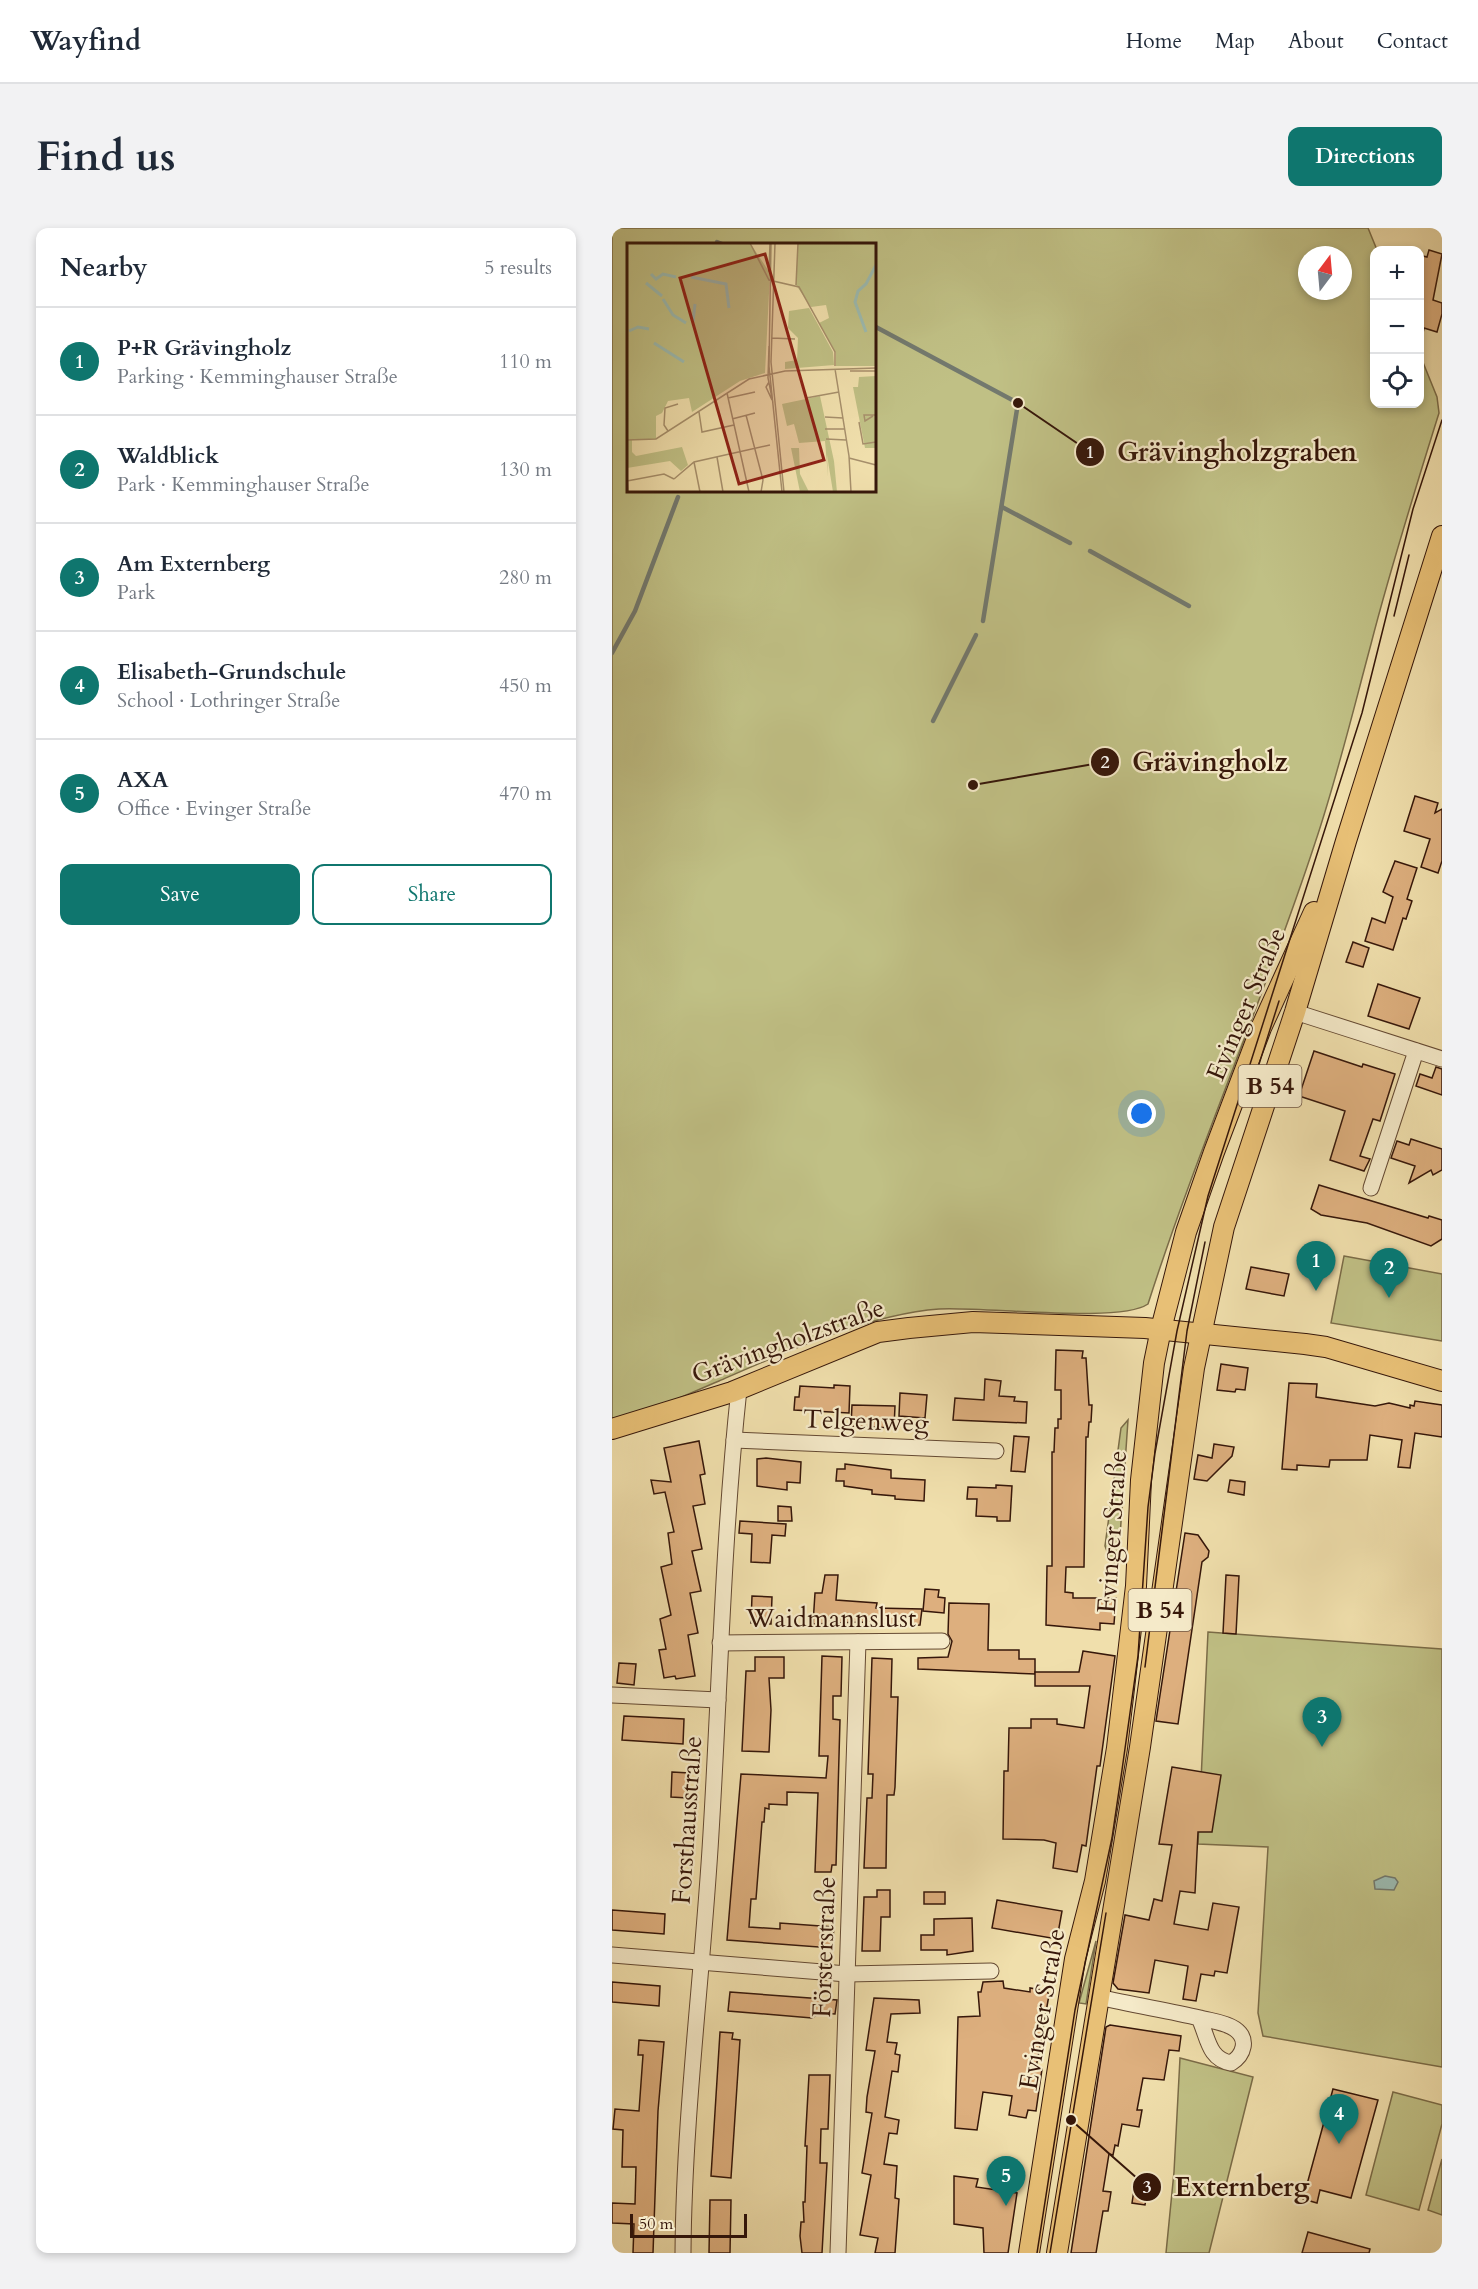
<!DOCTYPE html>
<html lang="en">
<head>
<meta charset="utf-8">
<style>
  body { margin:0; font-family:Cardo,serif; background:#f2f2f3; color:#1f2937 }
  .controls { position:absolute; right:18px; top:18px; display:grid; overflow:hidden; border-radius:12px; box-shadow:0 3px 9px #0003 }
  .controls button { width:54px; height:54px; display:grid; place-items:center; padding:0; border:0; border-bottom:2px solid #e0e1e3; background:#fff; color:#1f2937; font:30px sans-serif }
  .compass { position:absolute; left:686px; top:18px; width:54px; height:54px; border-radius:50%; background:#fff; box-shadow:0 3px 9px #0003; rotate:16deg }
  .scale { position:absolute; left:18px; bottom:15px; width:117px; box-sizing:border-box; padding-left:6px; border:3px solid #36170a; border-top:0; font-size:16px; line-height:21px; white-space:nowrap; color:#36170a; -webkit-text-stroke:4px #f5eac9; paint-order:stroke }
  .you { position:absolute; left:530px; top:886px; width:21px; height:21px; margin:-15px; border:4px solid #fff; border-radius:50%; background:#1a73e8; box-shadow:0 0 0 9px #1a73e833 }
  .badge { display:grid; place-items:center; width:39px; height:39px; border-radius:50%; background:#0f766e; color:#fff; font-size:20px; font-weight:700 }
  .pin { position:absolute; translate:-50% -50px; filter:drop-shadow(0 2px 3px #0008) }
  .pin::after { content:''; position:absolute; top:32px; width:21px; height:18px; background:inherit; clip-path:polygon(0 0,100% 0,50% 100%) }
  .list { margin:0; padding:0; list-style:none }
  h2 { display:flex; justify-content:space-between; align-items:center; height:78px; margin:0; padding:0 24px; font-size:26px }
  h2 small { font-size:20px; font-weight:400; color:#747a83 }
  .list li { display:grid; grid-template-columns:39px 1fr auto; gap:18px; align-items:center; box-sizing:border-box; height:108px; padding:0 24px; border-top:2px solid #e0e1e3 }
  .list b { display:block; font-size:22px; white-space:nowrap }
  .list p { margin:0; font-size:20px; white-space:nowrap; color:#747a83 }
  .list em { font-size:20px; font-style:normal; color:#747a83 }
  .actions { display:flex; gap:12px; padding:18px 24px }
  .actions a { flex:1; padding:14px 0; border:2px solid #0f766e; border-radius:12px; text-align:center; font-size:21px; color:#0f766e }
  .actions .main { background:#0f766e; color:#fff }
  .icon { flex:none; width:33px; height:33px; fill:none; stroke:currentColor; stroke-width:2; stroke-linecap:round; stroke-linejoin:round }
  .map { position:relative; flex:none; width:830px; height:2025px; overflow:hidden; border-radius:12px }
  header { display:flex; align-items:center; gap:36px; box-sizing:border-box; height:84px; padding:0 30px; background:#fff; border-bottom:2px solid #e0e1e3 }
  header strong { font-size:28px }
  nav { display:flex; gap:33px; margin-inline-start:auto; font-size:21px }
  .intro { display:flex; align-items:center; justify-content:space-between; box-sizing:border-box; height:144px; padding:0 36px }
  h1 { margin:0; font-size:42px }
  .button { padding:15px 27px; border-radius:12px; background:#0f766e; color:#fff; font-size:21px; font-weight:700 }
  main { display:flex; gap:36px; padding:0 36px }
  aside { flex:1; background:#fff; border-radius:12px; box-shadow:0 3px 9px #0003 }
  .map>svg:first-child { display:block }
</style>
</head>
<body>
<header>
<strong>Wayfind</strong>
<nav><a>Home</a><a>Map</a><a>About</a><a>Contact</a></nav>
</header>
<div class="intro"><h1>Find us</h1><a class="button">Directions</a></div>
<main>
<aside>
<h2>Nearby<small>5 results</small></h2>
<ul class="list">
<li><span class="badge">1</span><div><b>P+R Grävingholz</b><p>Parking · Kemminghauser Straße</p></div><em>110 m</em></li>
<li><span class="badge">2</span><div><b>Waldblick</b><p>Park · Kemminghauser Straße</p></div><em>130 m</em></li>
<li><span class="badge">3</span><div><b>Am Externberg</b><p>Park</p></div><em>280 m</em></li>
<li><span class="badge">4</span><div><b>Elisabeth-Grundschule</b><p>School · Lothringer Straße</p></div><em>450 m</em></li>
<li><span class="badge">5</span><div><b>AXA</b><p>Office · Evinger Straße</p></div><em>470 m</em></li>
</ul>
<div class="actions"><a class="main">Save</a><a>Share</a></div>
</aside>
<div class="map">
<svg width="830" height="2025" viewBox="0 0 830 2025">
  <rect width="100%" height="100%" fill="#f0dfac"/>
  <filter id="stains"><feTurbulence type="fractalNoise" baseFrequency=".00333" numOctaves="4"/><feColorMatrix values="0 0 0 0 .2 0 0 0 0 .09 0 0 0 0 .02 0 0 0 .5 -.17"/></filter>
  <radialGradient id="worn" r=".72"><stop offset=".6" stop-color="#630" stop-opacity="0"/><stop offset="1" stop-color="#630" stop-opacity=".3"/></radialGradient>
  <g fill="#c0c085" stroke="#7b6c48" stroke-width="1.5" fill-rule="evenodd">
    <path d="M 0,0 L 756,0 L 765,22 L 762,176 L 808,176 L 808,127 L 825,169 L 827,185 C 803,262 779,338 759,416 C 741,483 725,550 703,615 C 652,771 586,920 536,1076 C 507,1096 370,1078 327,1081 C 257,1086 171,1125 107,1153 C 71,1168 38,1185 0,1192 ZM 16,16 L 262,16 L 262,262 L 16,262 ZM 695,27 L 731,27 L 731,63 L 695,63 Z"/>
    <polygon points="732,1028 830,1046 830,1113 719,1095"/>
    <polygon points="516,1192 506,1338 499,1334 493,1318 509,1200"/>
    <polygon points="596,1404 830,1421 830,1839 651,1808 646,1785 656,1619 586,1616"/>
    <polygon points="484,1713 474,1776 467,1775"/>
    <polygon points="568,1830 641,1849 597,2025 554,2025 562,1944"/>
    <polygon points="781,1864 830,1877 830,1896 807,1982 754,1967"/>
    <polygon points="830,1931 830,1987 816,1982"/>
  </g>
  <polygon fill="#9cbbb1" stroke="#73796e" stroke-width="1.5" points="773,1648 783,1650 786,1654 782,1662 763,1661 762,1653"/>
  <g fill="none" stroke-linecap="round" stroke-linejoin="round">
    <g stroke="#73796e" stroke-width="4.5">
      <polyline points="105,14 110,16"/>
      <polyline points="262,98 406,175 371,393"/>
      <polyline points="390,279 458,315"/>
      <polyline points="478,323 577,378"/>
      <polyline points="0,425 23,383 66,269"/>
      <polyline points="321,493 364,407"/>
    </g>
  </g>
  <g fill="#ddaf7e" stroke="#36170a" stroke-width="1.5">
    <polygon points="817,22 830,26 821,72 830,75 830,86 825,104 812,100 811,105 807,104 807,27 815,29"/>
    <polygon points="803,568 826,575 823,585 830,581 830,633 826,645 809,639 818,611 792,603"/>
    <polygon points="783,633 805,640 795,671 800,673 794,691 791,690 781,722 753,713 760,690 773,695 781,669 771,664"/>
    <polygon points="741,714 757,720 751,739 734,734"/>
    <polygon points="766,756 808,770 797,801 756,788"/>
    <polygon points="702,823 750,839 751,836 783,846 768,893 761,891 748,928 758,931 752,943 718,932 733,883 687,868"/>
    <polygon points="824,839 830,841 830,867 804,858 808,846 820,850"/>
    <polygon points="799,911 830,921 830,942 821,947 819,942 797,955 803,938 779,930 785,913 797,917"/>
    <polygon points="707,957 816,990 817,988 830,992 830,1011 819,1018 755,995 709,987 699,981"/>
    <polygon points="639,1039 677,1046 672,1068 634,1061"/>
    <polygon points="444,1122 471,1123 470,1130 474,1130 477,1177 480,1177 479,1194 477,1194 476,1209 474,1209 472,1339 454,1339 453,1364 461,1365 461,1370 504,1370 502,1396 488,1395 488,1402 434,1397 435,1338 440,1338 440,1224 442,1224 443,1200 446,1200 446,1191 449,1191 449,1162 443,1162"/>
    <polygon points="609,1136 636,1140 633,1162 624,1161 623,1164 605,1162"/>
    <polygon points="373,1151 389,1153 387,1168 403,1169 402,1173 415,1174 414,1195 341,1192 343,1170 372,1172"/>
    <polygon points="677,1155 705,1156 704,1169 763,1178 777,1175 798,1180 798,1177 802,1178 803,1173 830,1177 830,1209 803,1205 798,1240 786,1239 790,1212 758,1207 755,1232 718,1232 717,1239 685,1237 685,1242 670,1241"/>
    <polygon points="222,1157 238,1158 237,1185 182,1182 183,1169 187,1169 188,1158 222,1160"/>
    <polygon points="288,1165 315,1167 313,1190 287,1188"/>
    <polygon points="240,1177 283,1178 282,1200 239,1198"/>
    <polygon points="402,1208 417,1209 413,1244 399,1243"/>
    <polygon points="87,1213 93,1246 88,1247 93,1276 81,1278 90,1321 80,1323 89,1363 78,1365 86,1405 76,1407 83,1448 64,1451 63,1448 52,1450 47,1422 54,1421 48,1391 59,1387 49,1339 60,1336 56,1305 62,1304 53,1264 42,1266 39,1252 59,1254 52,1220"/>
    <polygon points="602,1216 622,1219 620,1228 595,1253 582,1251 586,1227 600,1230"/>
    <polygon points="154,1230 189,1234 188,1255 175,1254 175,1262 145,1258 145,1231"/>
    <polygon points="233,1236 279,1242 279,1250 313,1252 312,1273 283,1271 283,1268 260,1266 260,1262 232,1258 232,1253 224,1253 225,1241 233,1241"/>
    <polygon points="618,1252 633,1254 632,1267 616,1264"/>
    <polygon points="384,1257 400,1258 398,1293 385,1293 385,1289 364,1288 365,1271 355,1271 356,1259 384,1260"/>
    <polygon points="166,1278 179,1279 180,1293 166,1293"/>
    <polygon points="128,1293 174,1296 173,1308 160,1307 158,1335 139,1334 140,1306 127,1305"/>
    <polygon points="573,1305 586,1307 597,1323 596,1329 590,1334 566,1496 544,1493"/>
    <polygon points="213,1347 226,1347 224,1372 265,1375 264,1380 310,1381 308,1397 280,1398 280,1396 247,1394 201,1396 203,1365 210,1365"/>
    <polygon points="614,1347 627,1348 624,1406 611,1405"/>
    <polygon points="313,1361 327,1362 326,1369 333,1370 332,1385 311,1383"/>
    <polygon points="140,1368 160,1369 159,1396 139,1395"/>
    <polygon points="337,1375 377,1376 376,1422 407,1422 407,1431 423,1431 423,1446 306,1441 306,1430 336,1429 340,1413 336,1406"/>
    <polygon points="471,1423 503,1428 488,1538 485,1538 474,1618 470,1617 465,1644 441,1640 444,1615 432,1612 391,1611 392,1543 396,1543 397,1500 419,1500 419,1491 445,1491 445,1496 472,1500 478,1458 423,1458 423,1444 467,1444"/>
    <polygon points="210,1428 230,1429 229,1468 221,1468 221,1491 228,1492 224,1637 220,1637 219,1644 203,1644 206,1565 175,1564 175,1577 157,1576 157,1581 153,1580 152,1594 150,1594 144,1671 139,1671 137,1699 168,1701 168,1695 222,1699 220,1720 115,1712 129,1546 214,1550 216,1528 207,1528"/>
    <polygon points="143,1429 172,1429 172,1450 157,1450 159,1482 157,1524 130,1523 134,1443 143,1443"/>
    <polygon points="260,1430 280,1431 279,1469 286,1469 283,1559 282,1567 275,1567 274,1640 252,1640 255,1570 260,1570 261,1546 256,1546"/>
    <polygon points="7,1435 24,1436 22,1457 5,1455"/>
    <polygon points="12,1488 72,1491 71,1516 10,1512"/>
    <polygon points="560,1539 609,1547 600,1604 586,1604 583,1665 568,1663 562,1696 596,1702 601,1675 627,1679 615,1745 603,1743 602,1748 589,1746 584,1773 571,1771 576,1738 543,1732 537,1765 506,1761 501,1755 513,1687 537,1692 542,1671 550,1673 560,1617 547,1616"/>
    <polygon points="60,1544 77,1545 76,1570 59,1569"/>
    <polygon points="265,1662 278,1662 278,1689 269,1689 268,1723 250,1723 252,1669 265,1669"/>
    <rect x="312" y="1664" width="21" height="12"/>
    <polygon points="385,1672 450,1683 445,1711 380,1700"/>
    <polygon points="0,1682 53,1686 52,1706 0,1702"/>
    <polygon points="360,1690 361,1723 335,1727 335,1722 309,1722 309,1707 322,1707 322,1691"/>
    <polygon points="391,1753 392,1760 418,1764 418,1760 435,1763 437,1767 424,1840 430,1841 424,1883 416,1882 414,1890 397,1887 400,1868 371,1864 365,1902 343,1900 346,1789 368,1788 366,1764 369,1764 371,1754"/>
    <polygon points="0,1754 48,1758 47,1778 0,1774"/>
    <polygon points="118,1764 225,1772 223,1786 208,1785 200,1790 116,1783"/>
    <polygon points="262,1770 307,1772 308,1785 279,1786 275,1814 285,1815 283,1826 288,1827 286,1844 280,1843 273,1889 287,1892 285,1906 277,1905 272,1936 285,1938 283,1970 287,1971 283,2025 263,2025 266,2010 248,2007 259,1947 250,1945 260,1885 254,1884 255,1869 263,1823 254,1822"/>
    <polygon points="498,1797 569,1808 567,1823 557,1822 552,1852 531,1850 525,1882 530,1882 527,1899 510,1896 506,1918 503,1917 501,1927 497,1926 491,1963 499,1964 496,1983 491,1983 484,2025 459,2025 494,1799"/>
    <polygon points="108,1804 121,1805 120,1811 128,1812 119,1950 99,1948"/>
    <polygon points="27,1812 52,1814 46,1883 41,2025 21,2025 22,1996 0,1995 0,1975 23,1976 24,1939 10,1939 11,1902 1,1901 3,1881 27,1883 31,1827 26,1827"/>
    <polygon points="197,1847 218,1847 216,1901 209,1901 208,1935 215,1935 210,2025 190,2025 188,2008 189,1994 192,1994 191,1974 193,1974 195,1918 193,1918"/>
    <polygon points="721,1861 766,1872 739,1970 708,1962 705,1975 691,1971"/>
    <polygon points="342,1948 366,1951 364,1959 405,1965 396,2025 372,2025 371,2000 342,1996"/>
    <polygon points="522,1962 535,1964 533,1977 520,1975"/>
    <polygon points="98,1972 119,1972 118,2025 97,2025"/>
    <polygon points="696,2004 758,2021 757,2025 690,2025"/>
  </g>
  <g fill="none" stroke-linecap="round" stroke-linejoin="round">
    <defs>
      <g id="minor">
        <polyline points="683,784 830,831"/>
        <polyline points="759,960 804,823"/>
        <polyline points="122,1212 384,1223"/>
        <polyline points="108,1415 330,1413"/>
        <polyline points="0,1467 106,1472"/>
        <polyline points="0,1727 235,1746 379,1743"/>
        <path d="M 487,1769 C 520,1777 554,1782 588,1790 C 599,1793 613,1794 623,1801 C 637,1811 632,1827 619,1835 C 596,1831 596,1809 587,1790"/>
        <path d="M 71,2025 C 72,1884 91,1745 99,1605 C 108,1457 111,1309 127,1161"/>
        <polyline points="226,2025 246,1414"/>
      </g>
      <g id="major">
        <polyline points="0,1201 120,1164 266,1104 297,1100 361,1094 533,1100 693,1116 714,1119 830,1153"/>
        <polyline points="417,2025 463,1731 483,1653 505,1520 524,1358 529,1252 542,1135 549,1101 574,1004 602,924 649,800 702,684"/>
        <polyline points="445,2025 528,1519 582,1140 612,999 683,784 734,613 830,308"/>
      </g>
    </defs>
    <use href="#minor" stroke="#644932" stroke-width="17"/>
    <use href="#major" stroke="#36170a" stroke-width="22"/>
    <use href="#minor" stroke="#f5eac9" stroke-width="15"/>
    <use href="#major" stroke="#e8c076" stroke-width="20"/>
    <g stroke="#36170a" stroke-width="1.5">
      <polyline points="782,388 797,327"/>
      <polyline points="636,871 667,773"/>
      <polyline points="533,1439 575,1103 593,1014"/>
      <polyline points="425,2025 463,1782 500,1610 510,1542 526,1428 536,1279 543,1225 565,1103 596,968 750,485 801,281 830,192"/>
      <polyline points="438,2025 494,1685"/>
    </g>
  </g>
  <g text-anchor="middle" dominant-baseline="central" stroke-width="4.5" stroke-linejoin="round" paint-order="stroke">
    <g fill="#f5eac9" stroke="#6f5643" stroke-width="1.5">
      <rect x="626.5" y="837" width="63" height="42" rx="4.5"/>
      <rect x="516.5" y="1361" width="63" height="42" rx="4.5"/>
    </g>
    <g font-size="24" font-weight="bold" fill="#36170a">
      <text x="658" y="858">B 54</text>
      <text x="548" y="1382">B 54</text>
    </g>
    <g font-size="26" fill="#36170a" stroke="#f5eac9">
      <text transform="translate(634 776) rotate(-67)">Evinger Straße</text>
      <text transform="translate(176 1113) rotate(-20)">Grävingholzstraße</text>
      <text transform="translate(254 1193) rotate(2)">Telgenweg</text>
      <text transform="translate(500 1304) rotate(-86)">Evinger Straße</text>
      <text x="219" y="1390">Waidmannslust</text>
      <text transform="translate(75 1592) rotate(-86)">Forsthausstraße</text>
      <text transform="translate(212 1719) rotate(-88)">Försterstraße</text>
      <text transform="translate(430 1781) rotate(-80)">Evinger Straße</text>
    </g>
  </g>
  <g transform="translate(15 15)">
    <rect width="249" height="249" fill="#f0dfac"/>
    <path d="M 0,0 L 123,0 L 143,30 L 138,130 L 113,138 L 65,169 L 62,155 L 41,158 L 35,170 L 29,173 L 29,196 L 5,197 L 5,209 L 9,213 L 55,204 L 61,222 L 54,228 L 43,218 L 0,225 ZM 171,0 L 249,0 L 248,123 L 209,123 L 209,110 L 192,80 L 202,75 L 199,62 L 184,64 L 169,42 ZM 182,65 L 206,109 L 207,122 L 158,126 L 158,119 L 170,117 L 171,95 L 161,85 L 162,68 ZM 249,133 L 249,205 L 238,205 L 226,144 L 231,144 L 232,134 ZM 193,153 L 207,218 L 210,249 L 206,249 L 200,212 L 201,234 L 198,198 L 172,200 L 167,181 L 160,183 L 155,161 ZM 164,205 L 172,205 L 173,231 L 182,249 L 173,249 Z" fill="#c0c085"/>
    <path fill="none" stroke="#9cbbb1" stroke-width="3" d="M 24,31 L 29,36 L 36,31 L 49,34M 64,34 L 99,41 L 102,65M 19,40 L 35,53M 36,56 L 46,72 L 59,80M 66,79 L 68,61M 2,88 L 11,84 L 22,86M 239,89 L 228,59 L 231,48 L 239,41 L 249,22M 27,100 L 57,119"/>
    <path fill="none" stroke="#a68f6b" stroke-width="1.5" d="M 123,0 L 142,37 L 172,44 L 208,109 L 208,123M 144,0 L 142,123 L 155,249M 148,0 L 144,119 L 157,249M 142,29 L 143,0M 169,42 L 171,0M 145,95 L 168,96M 142,103 L 141,135 L 146,160M 208,126 L 222,213 L 224,249M 223,128 L 249,128M 142,139 L 139,144 L 145,157M 100,150 L 122,249M 101,155 L 128,149M 179,155 L 212,149M 72,169 L 75,189 L 107,182M 119,172 L 136,237 L 134,249M 246,173 L 238,178 L 237,172 L 249,172M 198,174 L 216,175M 105,176 L 128,170M 232,179 L 236,201 L 249,199M 198,186 L 217,186M 41,188 L 37,182 L 38,165 L 51,161M 199,196 L 219,197M 0,197 L 29,196 L 122,136 L 158,128 L 249,125M 90,214 L 96,249M 222,215 L 249,222M 67,219 L 73,249M 0,230 L 1,249M 47,236 L 67,219 L 143,202M 0,238 L 37,231 L 47,236"/>
    <path fill="#8f2418" fill-opacity="0.15" stroke="#8f2418" stroke-width="3" d="M 138,11 L 197,217 L 112,241 L 53,35 Z"/>
    <rect width="249" height="249" fill="none" stroke="#36170a" stroke-width="3"/>
  </g>
  <path fill="none" stroke="#36170a" stroke-width="2" d="M406 175L478 224M361 557L493 534M459 1892L535 1959"/>
  <g fill="#36170a" stroke="#f5eac9" stroke-width="2">
    <circle cx="406" cy="175" r="6"/>
    <circle cx="361" cy="557" r="6"/>
    <circle cx="459" cy="1892" r="6"/>
    <circle cx="478" cy="224" r="15"/>
    <circle cx="493" cy="534" r="15"/>
    <circle cx="535" cy="1959" r="15"/>
  </g>
  <g font-size="18" text-anchor="middle" font-weight="bold" fill="#fff">
    <text x="478" y="230">1</text>
    <text x="493" y="540">2</text>
    <text x="535" y="1965">3</text>
  </g>
  <g font-size="27" text-anchor="middle" font-weight="bold" fill="#36170a" stroke="#f5eac9" stroke-width="4.5" stroke-linejoin="round" paint-order="stroke">
    <text x="625" y="233">Grävingholzgraben</text>
    <text x="598" y="543">Grävingholz</text>
    <text x="630" y="1968">Externberg</text>
  </g>
  <rect width="100%" height="100%" filter="url(#stains)"/>
  <rect width="100%" height="100%" fill="url(#worn)"/>
</svg>
<div class="controls">
<button>+</button>
<button>−</button>
<button><svg class="icon" aria-label="locate" viewBox="0 0 24 24"><circle cx="12" cy="12" r="6"/><path d="M12 2v4M12 18v4M2 12h4M18 12h4"/></svg></button>
</div>
<svg class="compass" viewBox="-18 -18 36 36"><path d="M0-13l5 13h-10z" fill="#e53935"/><path d="M0 13l5-13h-10z" fill="#747a83"/></svg>
<div class="scale">50 m</div>
<div class="you"></div>
<div class="pin badge" style="left:704px;top:1063px">1</div>
<div class="pin badge" style="left:777px;top:1070px">2</div>
<div class="pin badge" style="left:710px;top:1519px">3</div>
<div class="pin badge" style="left:727px;top:1916px">4</div>
<div class="pin badge" style="left:394px;top:1978px">5</div>
</div>
</main>
</body>
</html>
